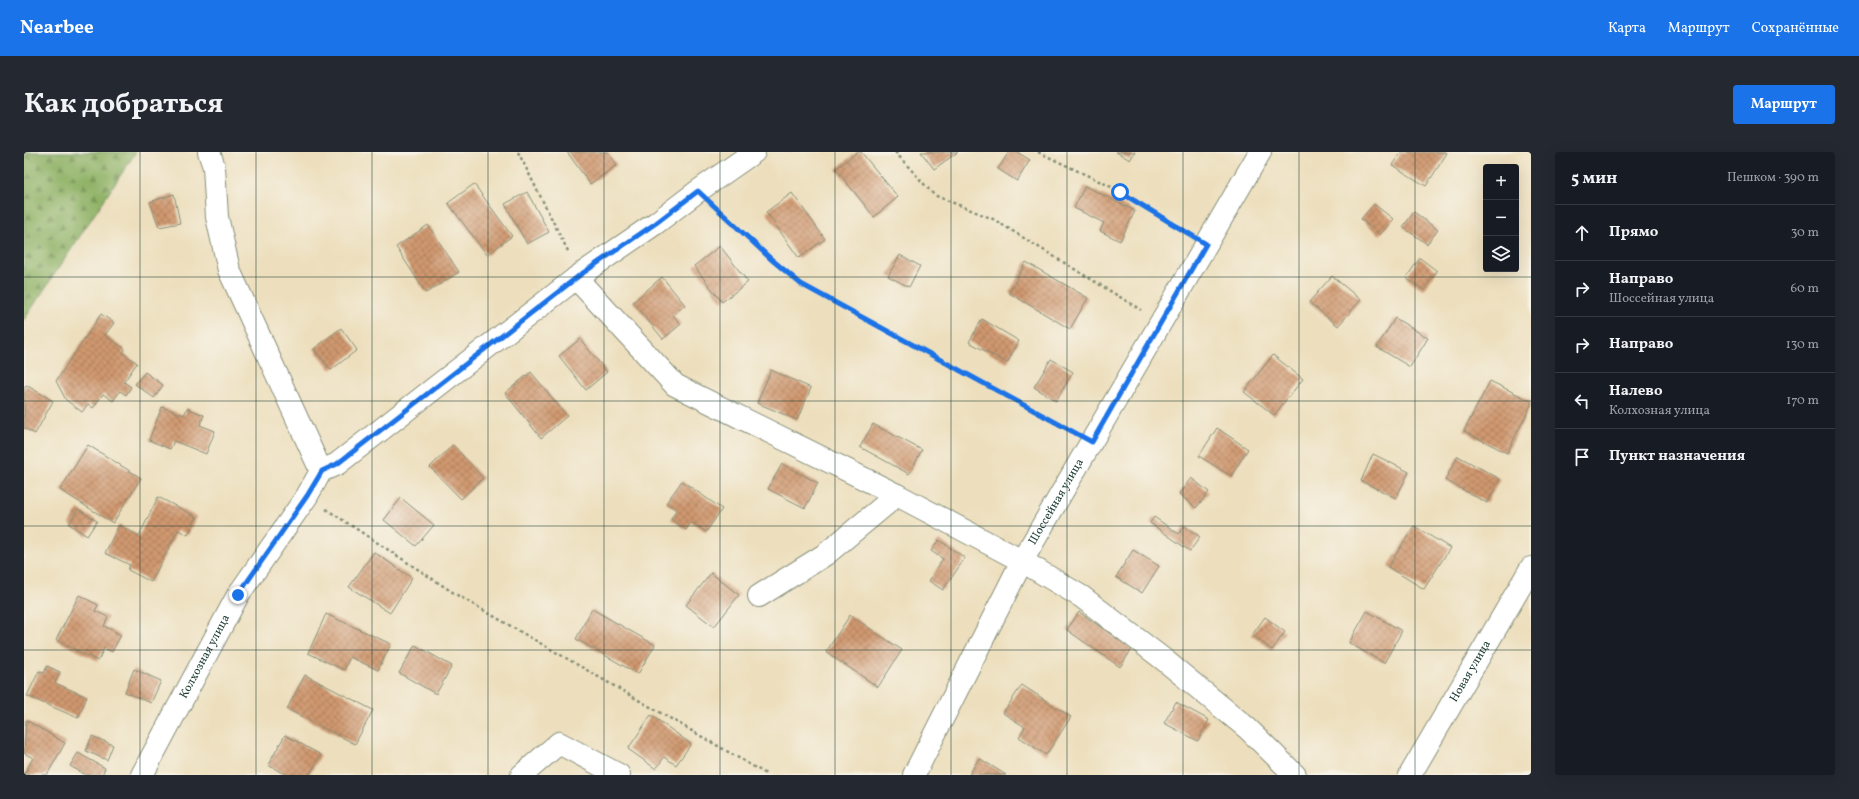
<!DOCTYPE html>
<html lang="ru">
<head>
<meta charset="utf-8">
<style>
  body { margin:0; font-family:Vollkorn,serif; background:#242831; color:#f1f3f6 }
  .controls { position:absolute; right:12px; top:12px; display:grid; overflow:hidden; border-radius:4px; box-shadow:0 4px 16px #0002 }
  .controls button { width:36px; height:36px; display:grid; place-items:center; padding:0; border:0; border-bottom:1px solid #363941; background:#171b24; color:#f1f3f6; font:20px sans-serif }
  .stop { position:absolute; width:12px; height:12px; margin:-9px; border:3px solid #1a73e8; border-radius:50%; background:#fff }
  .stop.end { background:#1a73e8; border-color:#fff; box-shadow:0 1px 4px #0008 }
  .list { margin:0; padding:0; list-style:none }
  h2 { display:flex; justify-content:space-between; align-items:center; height:52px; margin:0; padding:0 16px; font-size:17px }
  h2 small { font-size:13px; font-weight:400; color:#9ea1a6 }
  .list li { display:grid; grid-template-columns:26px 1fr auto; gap:12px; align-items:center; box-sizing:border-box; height:56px; padding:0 16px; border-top:1px solid #363941 }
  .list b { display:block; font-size:15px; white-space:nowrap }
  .list p { margin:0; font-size:13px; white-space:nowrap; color:#9ea1a6 }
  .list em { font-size:13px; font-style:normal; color:#9ea1a6 }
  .icon { flex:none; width:22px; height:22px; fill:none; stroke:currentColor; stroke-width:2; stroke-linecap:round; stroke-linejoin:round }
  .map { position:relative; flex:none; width:1507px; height:623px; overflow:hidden; border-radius:4px }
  header { display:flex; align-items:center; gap:24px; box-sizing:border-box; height:56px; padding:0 20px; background:#1a73e8; color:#fff }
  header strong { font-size:19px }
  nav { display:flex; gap:22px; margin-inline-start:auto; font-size:14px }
  .intro { display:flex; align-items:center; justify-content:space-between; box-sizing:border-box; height:96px; padding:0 24px }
  h1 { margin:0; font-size:28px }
  .button { padding:10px 18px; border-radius:4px; background:#1a73e8; color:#fff; font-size:14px; font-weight:700 }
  main { display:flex; gap:24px; padding:0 24px }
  aside { flex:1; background:#171b24; border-radius:4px; box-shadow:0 4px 16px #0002 }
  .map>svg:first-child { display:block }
</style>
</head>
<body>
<header>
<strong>Nearbee</strong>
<nav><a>Карта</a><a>Маршрут</a><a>Сохранённые</a></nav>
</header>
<div class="intro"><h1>Как добраться</h1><a class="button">Маршрут</a></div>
<main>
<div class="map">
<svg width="1507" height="623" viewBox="0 0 1507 623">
  <defs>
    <pattern id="forest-firs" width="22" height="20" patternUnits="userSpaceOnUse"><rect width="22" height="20" fill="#8fb266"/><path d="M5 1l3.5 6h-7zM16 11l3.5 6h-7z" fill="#749255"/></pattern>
    <pattern id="building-cross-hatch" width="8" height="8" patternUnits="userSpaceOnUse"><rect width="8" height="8" fill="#d0986f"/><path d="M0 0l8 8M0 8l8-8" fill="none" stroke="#a87d5c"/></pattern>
  </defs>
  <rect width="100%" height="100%" fill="#f7f3e8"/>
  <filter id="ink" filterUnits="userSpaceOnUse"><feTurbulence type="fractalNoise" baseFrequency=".025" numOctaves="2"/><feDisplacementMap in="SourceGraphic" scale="8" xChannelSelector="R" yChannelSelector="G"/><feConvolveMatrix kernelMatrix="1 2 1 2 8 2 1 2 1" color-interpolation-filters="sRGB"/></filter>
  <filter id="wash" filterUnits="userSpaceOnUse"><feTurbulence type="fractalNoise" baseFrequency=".012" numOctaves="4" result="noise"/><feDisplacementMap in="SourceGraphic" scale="16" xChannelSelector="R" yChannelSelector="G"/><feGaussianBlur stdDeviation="0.9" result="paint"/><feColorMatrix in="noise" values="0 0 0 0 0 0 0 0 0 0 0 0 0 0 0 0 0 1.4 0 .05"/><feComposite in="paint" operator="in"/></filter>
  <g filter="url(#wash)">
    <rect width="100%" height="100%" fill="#eddfbd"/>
    <polygon fill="url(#forest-firs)" stroke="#57784d" points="0,0 112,0 0,168"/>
    <g id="blocks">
      <g fill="url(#building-cross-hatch)">
        <polygon points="543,0 584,0 593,13 566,32"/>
        <polygon points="833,0 837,0 874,45 850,65 812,17"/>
        <polygon points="897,0 934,0 910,17"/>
        <polygon points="985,0 993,0 1006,8 993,29 974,17"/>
        <polygon points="1092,0 1111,0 1106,8"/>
        <polygon points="1377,0 1421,0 1423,1 1402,34 1368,13"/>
        <polygon points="450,32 488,84 463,103 424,51"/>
        <polygon points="1061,34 1111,59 1096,89 1076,79 1080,71 1050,56"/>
        <polygon points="503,40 525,80 503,92 481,52"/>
        <polygon points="768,41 801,87 775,106 742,60"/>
        <polygon points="150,42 156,71 135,75 126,50"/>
        <polygon points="1350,52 1369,67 1356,83 1337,67"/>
        <polygon points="1390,60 1414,78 1403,92 1379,75"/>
        <polygon points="404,73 435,120 402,141 372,95"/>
        <polygon points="696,94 724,130 698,150 670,114"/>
        <polygon points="876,103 896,114 885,135 864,124"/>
        <polygon points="1396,106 1413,119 1400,138 1382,126"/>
        <polygon points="1002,110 1064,146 1046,177 985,141"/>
        <polygon points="1308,124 1337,148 1314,174 1285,150"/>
        <polygon points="638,125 661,153 649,163 657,172 639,187 609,150"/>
        <polygon points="77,162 90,171 81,183 101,197 99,201 113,211 100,230 107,235 102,243 96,239 89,249 79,242 69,256 64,252 58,260 42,248 32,229"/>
        <polygon points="1371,166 1404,186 1386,215 1353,195"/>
        <polygon points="958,167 995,189 983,211 945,190"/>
        <polygon points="317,176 333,198 307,218 290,197"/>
        <polygon points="556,187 583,220 562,238 535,204"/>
        <polygon points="1249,203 1279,227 1250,263 1220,240"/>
        <polygon points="1027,207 1049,220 1032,249 1010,235"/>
        <polygon points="747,218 787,236 773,268 733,251"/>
        <polygon points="121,220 139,233 130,246 111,232"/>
        <polygon points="507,220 543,264 517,286 481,241"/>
        <polygon points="1466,229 1507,249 1507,253 1483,301 1440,279"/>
        <polygon points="2,233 29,249 11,282 0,276 0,236"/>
        <polygon points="138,255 160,263 163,256 180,263 176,273 191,279 182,302 150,289 146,297 125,288"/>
        <polygon points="849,272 898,298 885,322 836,295"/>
        <polygon points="1193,276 1224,297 1207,324 1175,304"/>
        <polygon points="64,293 117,326 89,371 36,338"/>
        <polygon points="429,293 459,326 437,347 406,315"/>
        <polygon points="1349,302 1385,320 1372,346 1337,329"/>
        <polygon points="1434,304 1476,327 1463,351 1421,328"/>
        <polygon points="758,312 794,331 781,356 744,337"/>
        <polygon points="1167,326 1185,340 1172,356 1155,342"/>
        <polygon points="658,329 698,357 682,380 667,370 662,378 647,367 653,358 642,351"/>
        <polygon points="134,345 173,365 164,383 154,378 127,430 104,418 106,413 81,401 95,373 115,384"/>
        <polygon points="377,346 410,373 392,394 360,368"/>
        <polygon points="54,357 73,369 63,384 45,372"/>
        <polygon points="1130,365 1155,382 1161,374 1176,385 1166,399 1126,371"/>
        <polygon points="1390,374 1426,396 1400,437 1364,415"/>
        <polygon points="915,388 941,406 919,438 905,429 919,407 907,399"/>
        <polygon points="1109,398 1135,414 1118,441 1092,425"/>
        <polygon points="350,400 388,426 366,461 325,435"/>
        <polygon points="687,421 715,443 690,475 662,453"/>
        <polygon points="55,443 74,453 71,459 84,465 80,474 97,483 88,500 80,496 74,509 32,488"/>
        <polygon points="568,457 631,493 614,522 552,487"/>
        <polygon points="1343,459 1378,479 1360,511 1325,491"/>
        <polygon points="1055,460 1108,497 1096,515 1043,478"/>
        <polygon points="302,462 367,492 354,518 326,505 320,518 284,501"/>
        <polygon points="826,463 878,498 854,535 802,500"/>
        <polygon points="1241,465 1261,480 1248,498 1228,483"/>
        <polygon points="391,493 428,514 412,542 375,521"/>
        <polygon points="23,514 36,520 31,531 63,545 54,566 3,544 15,519 20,521"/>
        <polygon points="110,517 137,529 127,551 101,540"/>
        <polygon points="281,523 349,558 331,592 263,557"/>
        <polygon points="998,533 1047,565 1022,603 995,585 1001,575 979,561"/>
        <polygon points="1152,550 1185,568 1174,589 1140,571"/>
        <polygon points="627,563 667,592 652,613 640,605 632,617 604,597"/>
        <polygon points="2,568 41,591 23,623 0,623 9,606 0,601"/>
        <polygon points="261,583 297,603 285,623 262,623 244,613"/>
        <polygon points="68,584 89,593 83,608 62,599"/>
        <polygon points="54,601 81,616 78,623 62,623 46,614"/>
        <polygon points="955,606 982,623 945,623"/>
      </g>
    </g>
  </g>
  <g filter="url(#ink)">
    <use href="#blocks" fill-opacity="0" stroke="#868e78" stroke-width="1"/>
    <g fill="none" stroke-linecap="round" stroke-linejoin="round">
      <defs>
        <g id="minor">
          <polyline points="185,0 190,15 193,65 205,118 297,319"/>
          <polyline points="552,126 651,233 873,343 998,409 1058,445 1139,507 1223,576 1271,623"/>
          <polyline points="735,444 802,402 873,343"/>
          <path id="s1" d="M 118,623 L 214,443 L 283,344 L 297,319 L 313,312 L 556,123 L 632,71 L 674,39 L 730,0"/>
          <polyline points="498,623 535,591 595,623"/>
          <path id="s2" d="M 890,623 L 998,409 L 1236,0"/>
          <path id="s3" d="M 1386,623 L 1507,416"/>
        </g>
      </defs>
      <use href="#minor" stroke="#868e78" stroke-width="24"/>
      <g stroke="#868e78" stroke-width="2.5" stroke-dasharray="3 3" stroke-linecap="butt">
        <polyline points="494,0 545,101"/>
        <polyline points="871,0 910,43 969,67 1117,158"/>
        <polyline points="1014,0 1096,39 1163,81"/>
        <polyline points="692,55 747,107 777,132 1046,279"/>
        <polyline points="302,357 433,443 744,623"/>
      </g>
      <use href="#minor" stroke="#fff" stroke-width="22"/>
    </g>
  </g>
  <g fill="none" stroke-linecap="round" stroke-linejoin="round" filter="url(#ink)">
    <polyline stroke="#1a73e8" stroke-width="5" points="214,443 283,344 298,319 313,312 556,123 632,71 674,39 747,107 777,132 1068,290 1182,92 1096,40"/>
  </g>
  <path fill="none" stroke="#1f3d34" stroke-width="1" stroke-opacity="0.55" d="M 116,0 L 116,623M 232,0 L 232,623M 348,0 L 348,623M 464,0 L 464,623M 580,0 L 580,623M 696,0 L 696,623M 811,0 L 811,623M 927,0 L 927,623M 1043,0 L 1043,623M 1159,0 L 1159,623M 1275,0 L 1275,623M 1391,0 L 1391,623M 0,125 L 1507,125M 0,249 L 1507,249M 0,374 L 1507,374M 0,498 L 1507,498"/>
  <g text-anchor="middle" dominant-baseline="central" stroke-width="3.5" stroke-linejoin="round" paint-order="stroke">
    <g font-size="12" fill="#1f3d34" stroke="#f7f3e8">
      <text stroke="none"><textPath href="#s2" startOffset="308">Шоссейная улица</textPath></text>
      <text stroke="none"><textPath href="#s1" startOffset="134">Колхозная улица</textPath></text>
      <text stroke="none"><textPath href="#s3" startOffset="120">Новая улица</textPath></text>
    </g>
  </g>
</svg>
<div class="controls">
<button>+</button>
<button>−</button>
<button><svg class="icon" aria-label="layers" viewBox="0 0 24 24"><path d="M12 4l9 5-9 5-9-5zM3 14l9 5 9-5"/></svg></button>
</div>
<div class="stop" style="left:1096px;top:40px"></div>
<div class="stop end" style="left:214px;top:443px"></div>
</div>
<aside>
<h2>5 мин<small>Пешком · 390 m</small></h2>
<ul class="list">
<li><svg class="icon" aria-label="ahead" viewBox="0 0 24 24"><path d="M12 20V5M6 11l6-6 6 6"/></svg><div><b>Прямо</b></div><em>30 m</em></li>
<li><svg class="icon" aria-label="right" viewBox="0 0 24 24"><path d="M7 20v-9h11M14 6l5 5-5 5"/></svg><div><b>Направо</b><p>Шоссейная улица</p></div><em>60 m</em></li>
<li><svg class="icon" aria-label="right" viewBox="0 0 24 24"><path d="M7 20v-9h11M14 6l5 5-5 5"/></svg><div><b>Направо</b></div><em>130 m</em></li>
<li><svg class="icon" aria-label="left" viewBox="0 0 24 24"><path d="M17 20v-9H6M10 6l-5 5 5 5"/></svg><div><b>Налево</b><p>Колхозная улица</p></div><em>170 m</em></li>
<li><svg class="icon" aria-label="arrive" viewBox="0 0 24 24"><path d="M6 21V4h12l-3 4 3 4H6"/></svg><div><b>Пункт назначения</b></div></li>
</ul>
</aside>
</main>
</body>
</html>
